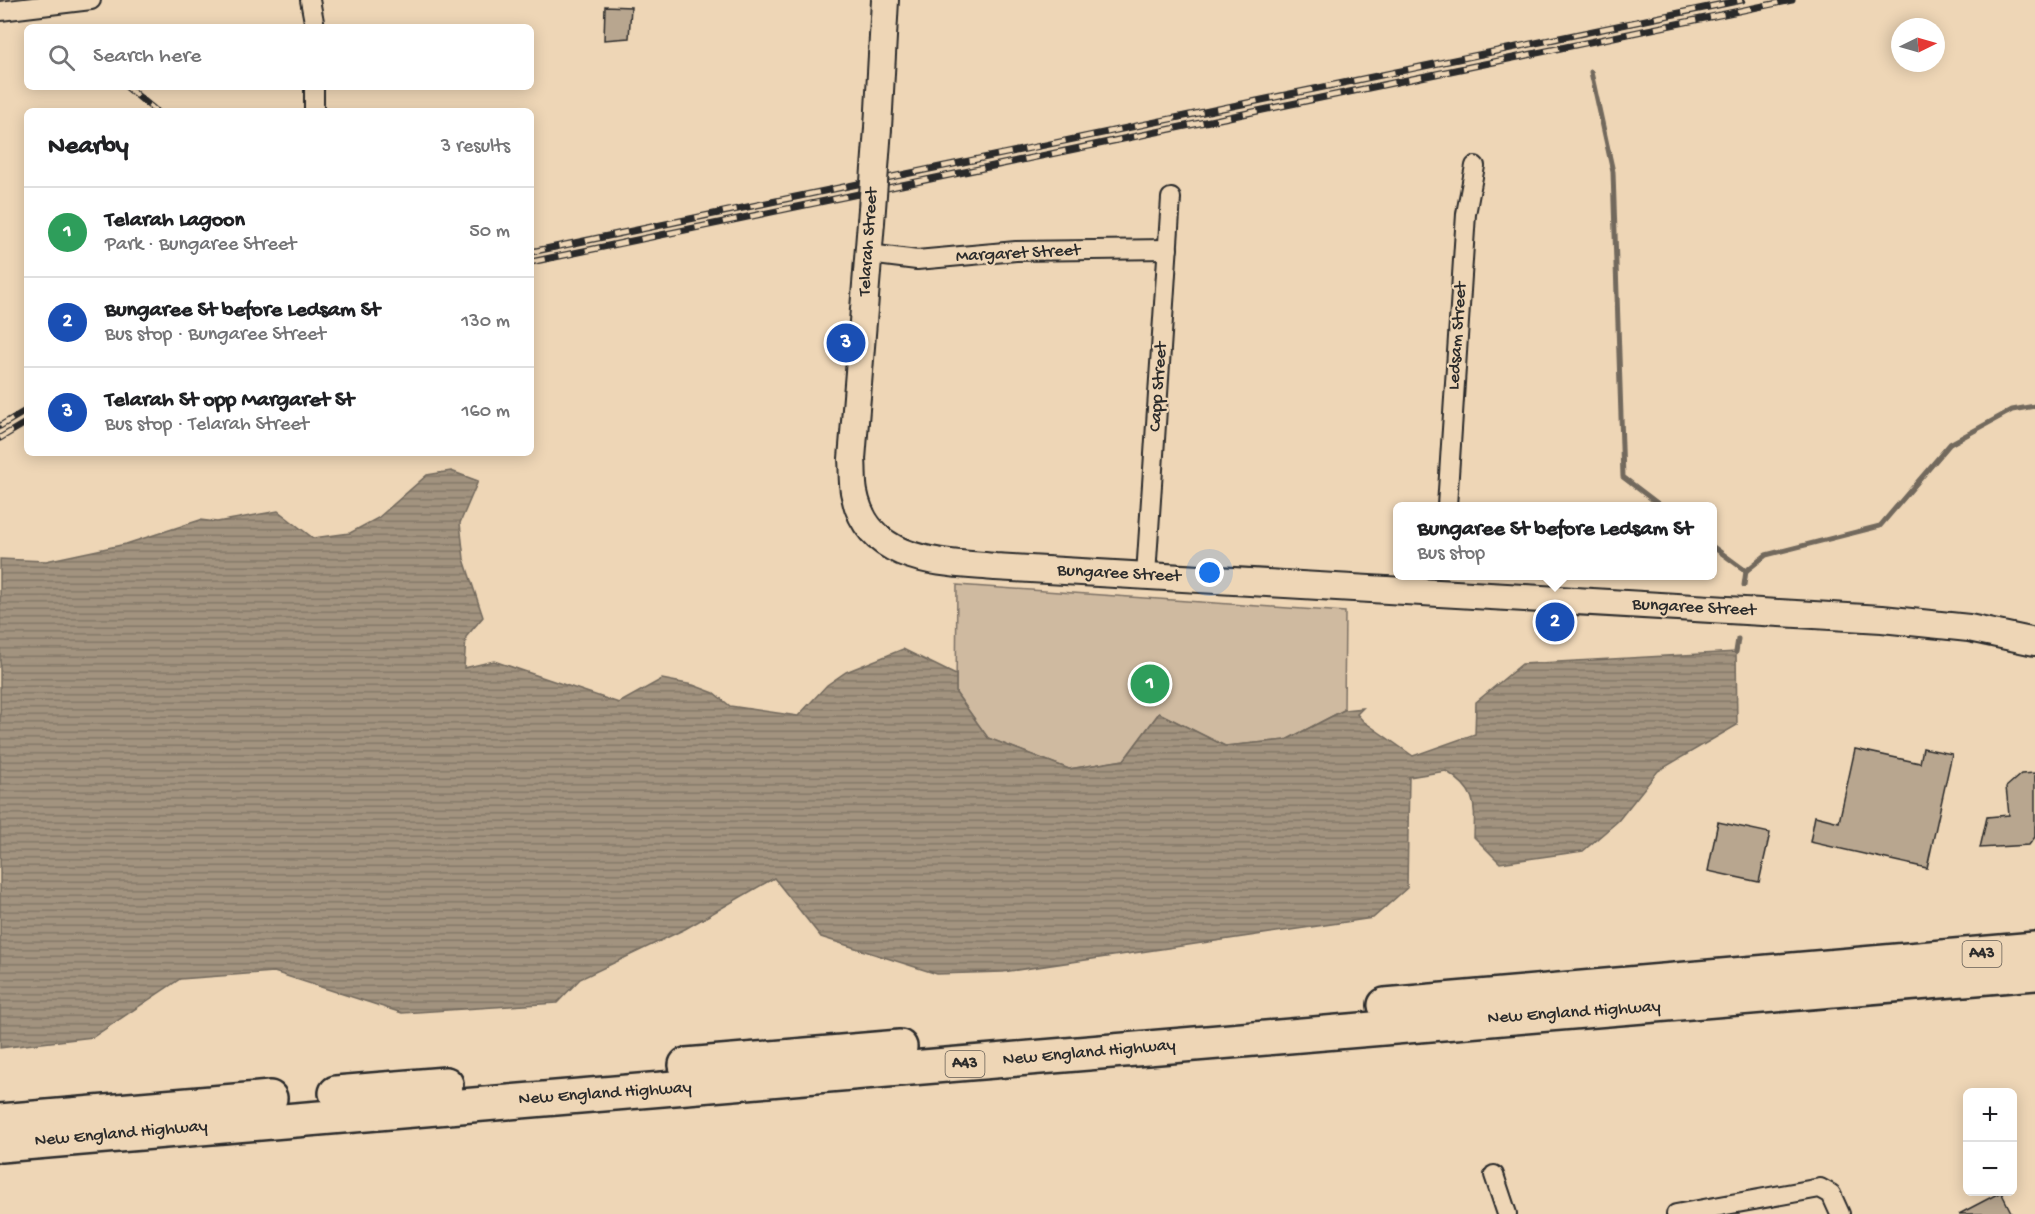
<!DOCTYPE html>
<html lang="en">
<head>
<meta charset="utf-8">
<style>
  body { margin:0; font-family:"Gochi Hand",sans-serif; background:#f6f6f6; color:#202124 }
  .controls { position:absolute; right:18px; bottom:18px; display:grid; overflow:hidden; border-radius:9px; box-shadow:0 3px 15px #0003 }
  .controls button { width:54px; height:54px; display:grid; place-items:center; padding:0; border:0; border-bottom:2px solid #e0e0e0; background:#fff; color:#202124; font:30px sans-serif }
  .compass { position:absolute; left:1891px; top:18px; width:54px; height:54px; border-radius:50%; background:#fff; box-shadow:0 3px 15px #0003; rotate:85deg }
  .you { position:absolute; left:1210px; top:573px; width:21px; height:21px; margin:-15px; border:4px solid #fff; border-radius:50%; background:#1a73e8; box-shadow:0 0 0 9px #1a73e833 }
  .badge { display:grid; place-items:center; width:39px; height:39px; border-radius:50%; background:#d1495b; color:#fff; font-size:20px; font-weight:700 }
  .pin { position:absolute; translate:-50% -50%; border:3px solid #fff; box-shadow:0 2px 6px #0006 }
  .popup { position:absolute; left:1393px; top:502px; width:324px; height:78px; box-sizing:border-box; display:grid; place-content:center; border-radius:9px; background:#fff; filter:drop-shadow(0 2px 4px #0005); font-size:20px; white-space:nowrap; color:#757577 }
  .popup b { font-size:22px; color:#202124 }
  .popup::after { content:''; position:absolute; left:50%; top:100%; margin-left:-12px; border:12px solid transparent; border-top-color:#fff }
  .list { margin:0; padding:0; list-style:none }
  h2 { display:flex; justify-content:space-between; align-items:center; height:78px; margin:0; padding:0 24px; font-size:26px }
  h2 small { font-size:20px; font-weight:400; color:#757577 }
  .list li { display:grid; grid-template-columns:39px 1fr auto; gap:18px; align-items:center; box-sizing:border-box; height:90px; padding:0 24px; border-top:2px solid #e0e0e0 }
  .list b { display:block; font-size:22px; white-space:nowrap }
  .list p { margin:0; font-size:20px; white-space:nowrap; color:#757577 }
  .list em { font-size:20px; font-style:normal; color:#757577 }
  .icon { flex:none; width:33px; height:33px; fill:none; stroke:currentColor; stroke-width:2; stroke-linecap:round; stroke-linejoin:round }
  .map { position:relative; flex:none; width:2035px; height:1214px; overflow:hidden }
  .search { position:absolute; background:#fff; box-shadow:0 3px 15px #0003; left:24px; top:24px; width:510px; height:66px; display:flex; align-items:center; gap:15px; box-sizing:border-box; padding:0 21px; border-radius:9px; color:#757577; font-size:22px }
  .panel { position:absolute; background:#fff; box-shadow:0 3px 15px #0003; left:24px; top:108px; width:510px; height:348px; border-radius:9px }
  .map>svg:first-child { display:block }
</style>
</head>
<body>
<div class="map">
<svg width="2035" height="1214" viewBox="0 0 2035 1214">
  <defs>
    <pattern id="water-rules" width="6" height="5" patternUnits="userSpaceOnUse" patternTransform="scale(1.5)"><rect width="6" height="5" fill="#a2937f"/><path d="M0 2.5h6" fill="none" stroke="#847868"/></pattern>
  </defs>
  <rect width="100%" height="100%" fill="#eed6b6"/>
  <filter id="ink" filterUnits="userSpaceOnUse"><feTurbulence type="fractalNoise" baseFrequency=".0167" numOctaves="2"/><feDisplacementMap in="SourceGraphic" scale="12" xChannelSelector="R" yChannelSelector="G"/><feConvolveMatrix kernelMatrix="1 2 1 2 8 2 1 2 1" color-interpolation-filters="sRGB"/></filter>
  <g filter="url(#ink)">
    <polygon fill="#cfbaa0" stroke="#7d7266" stroke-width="1.5" points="957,585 1345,612 1344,710 1286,740 1225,746 1159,713 1124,760 1069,769 988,738 956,693"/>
    <path fill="url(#water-rules)" stroke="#72695d" stroke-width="1.5" d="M 451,471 L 478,481 L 460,523 L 464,559 L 483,617 L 466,637 L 464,668 L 494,661 L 619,703 L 662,679 L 693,685 L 714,693 L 730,706 L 798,716 L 827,685 L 846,672 L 903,649 L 956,675 L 956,693 L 988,738 L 1069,769 L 1124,760 L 1159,713 L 1225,746 L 1286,740 L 1344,710 L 1363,708 L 1357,714 L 1363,721 L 1413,756 L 1475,734 L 1476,702 L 1522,664 L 1736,652 L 1737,725 L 1658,771 L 1618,821 L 1583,851 L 1500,863 L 1474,837 C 1475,803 1477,791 1446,771 L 1409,777 L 1407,888 L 1373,918 L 1003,972 L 937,974 L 821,937 L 774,878 L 685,929 L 580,979 L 557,1003 L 402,1013 L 274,972 L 180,979 L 93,1037 L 0,1048 L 0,559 L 46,561 L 126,544 L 200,520 L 217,522 L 278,511 L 313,538 L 350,533 L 378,518 L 427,475 Z"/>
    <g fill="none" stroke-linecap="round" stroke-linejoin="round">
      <g stroke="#72695d" stroke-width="5">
        <polyline points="1591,72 1613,172 1623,477 1661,506"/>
        <polyline points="1712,546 1746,571"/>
        <polyline points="1744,585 1746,571 1766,555 1880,526 1950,444 2012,410 2035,406"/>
        <polyline points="1736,652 1738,639"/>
      </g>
    </g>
    <g fill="#b8a68f" stroke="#2b2b2b" stroke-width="1.5">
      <polygon points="605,6 631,7 629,38 604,40"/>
      <polygon points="1923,748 1952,754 1927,868 1810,842 1815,816 1839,822 1855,749 1920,763"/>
      <polygon points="2035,773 2035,837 2029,845 1980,848 1987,817 2009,815 2006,787 2021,774"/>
      <polygon points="1718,822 1770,833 1759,882 1708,871"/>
      <polygon points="2001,1192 2012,1214 1959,1214"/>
    </g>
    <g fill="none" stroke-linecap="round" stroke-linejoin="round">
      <defs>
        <g id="street">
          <polyline points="310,0 315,27"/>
          <polyline points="0,11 91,0"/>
          <polyline points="314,111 314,87"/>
          <polyline points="869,254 917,260 1016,251 1168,249"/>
          <polyline points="1447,506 1466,214 1475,166"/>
          <polyline points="1146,575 1171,198"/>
          <polyline points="1494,1175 1507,1214"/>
          <polyline points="1676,1214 1820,1188 1831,1194 1840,1214"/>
        </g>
        <g id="secondary">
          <polyline points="878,128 885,0"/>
          <path d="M 871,222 L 852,459 C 853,470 852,481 854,492 C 867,563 939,562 995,567 L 1882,619 L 1969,628 L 2035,642"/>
        </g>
        <g id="highway">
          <polyline points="1385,1005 2035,949"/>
          <polyline points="686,1065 900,1047"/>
          <polyline points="336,1093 446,1084"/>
          <polyline points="0,1121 270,1098"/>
          <polyline points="0,1145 2035,973"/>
        </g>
      </defs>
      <use href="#street" stroke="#2b2b2b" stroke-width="22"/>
      <use href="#secondary" stroke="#2b2b2b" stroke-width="30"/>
      <use href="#highway" stroke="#2b2b2b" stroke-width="38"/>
      <use href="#street" stroke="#eed6b6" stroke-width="18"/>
      <use href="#secondary" stroke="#eed6b6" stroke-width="26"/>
      <use href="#highway" stroke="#eed6b6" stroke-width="33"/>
      <defs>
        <g id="rail">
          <polyline points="127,87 156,111"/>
          <polyline points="531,252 1742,0"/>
          <polyline points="531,262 1792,0"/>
          <polyline points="0,426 27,410"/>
          <polyline points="0,438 27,422"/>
        </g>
      </defs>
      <use href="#rail" stroke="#2b2b2b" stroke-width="7"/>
      <use href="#rail" stroke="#eed6b6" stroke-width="4.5" stroke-dasharray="14" stroke-linecap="butt"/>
      <defs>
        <polyline id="secondary-bridge" points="871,222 878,128"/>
      </defs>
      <use href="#secondary-bridge" stroke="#2b2b2b" stroke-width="30" stroke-linecap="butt"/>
      <use href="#secondary-bridge" stroke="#eed6b6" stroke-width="26"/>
    </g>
  </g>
  <g text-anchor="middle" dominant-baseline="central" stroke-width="4.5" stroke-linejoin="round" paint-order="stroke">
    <g fill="#eed6b6" stroke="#665e55" stroke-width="1.5">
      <rect x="1962.5" y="941" width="39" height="26" rx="4.5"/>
      <rect x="945.5" y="1051" width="39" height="26" rx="4.5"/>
    </g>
    <g font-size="16" font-weight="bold" fill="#2b2b2b">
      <text x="1982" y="954">A43</text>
      <text x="965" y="1064">A43</text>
    </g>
    <g font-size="18" fill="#2b2b2b" stroke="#eed6b6">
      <text transform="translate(869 242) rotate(-86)">Telarah Street</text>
      <text transform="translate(1018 254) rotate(-3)">Margaret Street</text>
      <text transform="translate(1458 336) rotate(-86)">Ledsam Street</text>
      <text transform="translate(1159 387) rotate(-86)">Capp Street</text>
      <text transform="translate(1119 574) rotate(3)">Bungaree Street</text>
      <text transform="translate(1694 608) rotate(3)">Bungaree Street</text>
      <text transform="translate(1574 1013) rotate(-4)">New England Highway</text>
      <text transform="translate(1089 1053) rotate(-5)">New England Highway</text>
      <text transform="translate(605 1094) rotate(-4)">New England Highway</text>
      <text transform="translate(121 1134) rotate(-5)">New England Highway</text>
    </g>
  </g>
</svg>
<div class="controls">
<button>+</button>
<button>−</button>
</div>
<svg class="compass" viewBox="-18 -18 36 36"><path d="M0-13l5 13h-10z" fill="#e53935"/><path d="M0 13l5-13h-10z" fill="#757577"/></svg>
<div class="you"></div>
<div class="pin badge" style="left:1150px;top:684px;background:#2e9e5b">1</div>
<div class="pin badge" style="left:1555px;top:622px;background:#1a4fb4">2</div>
<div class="popup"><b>Bungaree St before Ledsam St</b>Bus stop</div>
<div class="pin badge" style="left:846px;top:343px;background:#1a4fb4">3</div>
<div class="search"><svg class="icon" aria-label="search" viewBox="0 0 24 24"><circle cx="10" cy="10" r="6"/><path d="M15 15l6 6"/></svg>Search here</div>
<section class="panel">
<h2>Nearby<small>3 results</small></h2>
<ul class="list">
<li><span class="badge" style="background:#2e9e5b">1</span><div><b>Telarah Lagoon</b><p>Park · Bungaree Street</p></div><em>50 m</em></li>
<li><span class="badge" style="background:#1a4fb4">2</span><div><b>Bungaree St before Ledsam St</b><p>Bus stop · Bungaree Street</p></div><em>130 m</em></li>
<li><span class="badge" style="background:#1a4fb4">3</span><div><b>Telarah St opp Margaret St</b><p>Bus stop · Telarah Street</p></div><em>160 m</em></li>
</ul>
</section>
</div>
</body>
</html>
